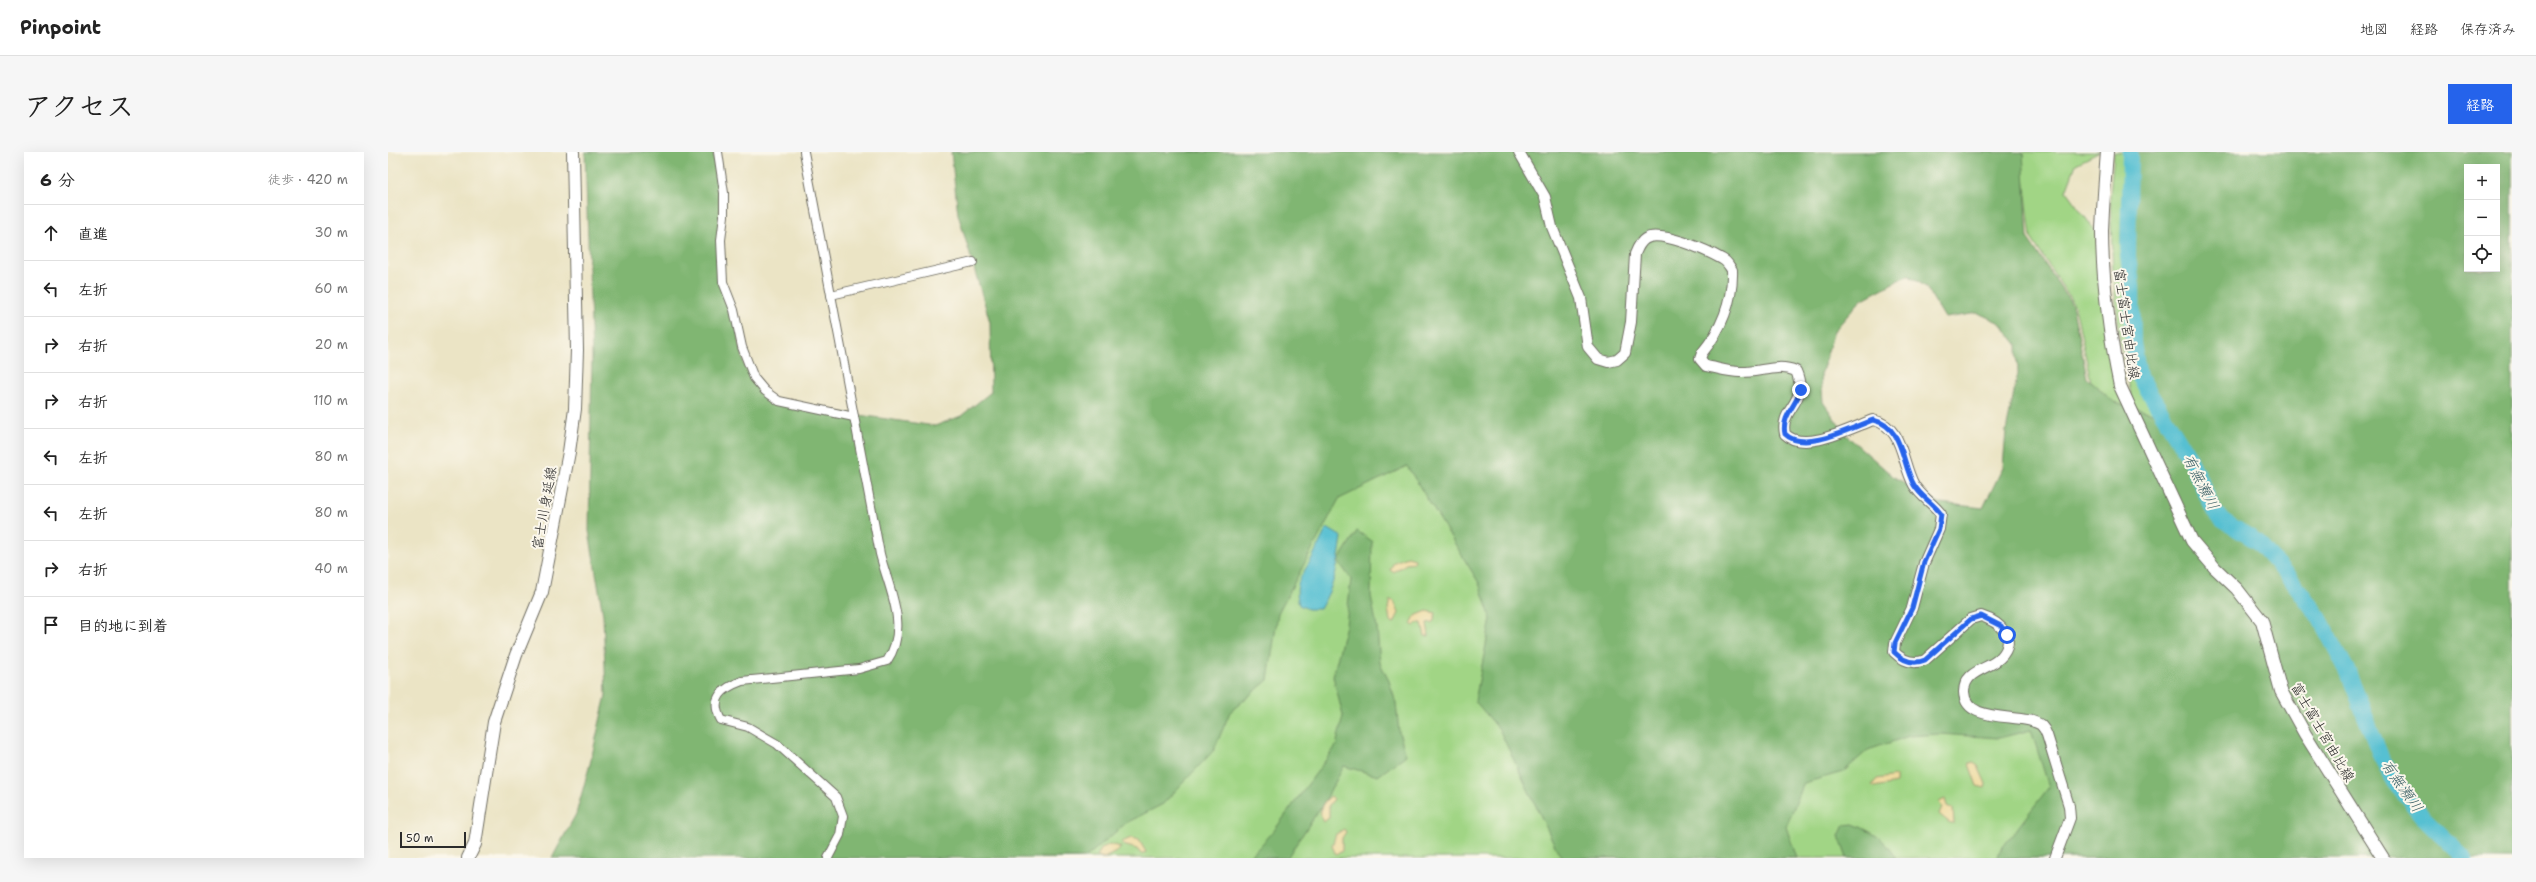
<!DOCTYPE html>
<html lang="ja">
<head>
<meta charset="utf-8">
<style>
  body { margin:0; font-family:"Shantell Sans","Klee One",sans-serif; background:#f6f6f6; color:#222 }
  .controls { position:absolute; right:12px; top:12px; display:grid; overflow:hidden; border-radius:0px; box-shadow:0 4px 16px #0002 }
  .controls button { width:36px; height:36px; display:grid; place-items:center; padding:0; border:0; border-bottom:1px solid #e0e0e0; background:#fff; color:#222; font:20px sans-serif }
  .scale { position:absolute; left:12px; bottom:10px; width:66px; box-sizing:border-box; padding-left:4px; border:2px solid #2b2b2b; border-top:0; font-size:11px; line-height:14px; white-space:nowrap; color:#2b2b2b; -webkit-text-stroke:3px #fbf7ec; paint-order:stroke }
  .stop { position:absolute; width:12px; height:12px; margin:-9px; border:3px solid #2563eb; border-radius:50%; background:#fff }
  .stop.end { background:#2563eb; border-color:#fff; box-shadow:0 1px 4px #0008 }
  .list { margin:0; padding:0; list-style:none }
  h2 { display:flex; justify-content:space-between; align-items:center; height:52px; margin:0; padding:0 16px; font-size:17px }
  h2 small { font-size:13px; font-weight:400; color:#767676 }
  .list li { display:grid; grid-template-columns:26px 1fr auto; gap:12px; align-items:center; box-sizing:border-box; height:56px; padding:0 16px; border-top:1px solid #e0e0e0 }
  .list b { display:block; font-size:15px; white-space:nowrap }
  .list em { font-size:13px; font-style:normal; color:#767676 }
  .icon { flex:none; width:22px; height:22px; fill:none; stroke:currentColor; stroke-width:2; stroke-linecap:round; stroke-linejoin:round }
  .map { position:relative; flex:none; width:2124px; height:706px; overflow:hidden; border-radius:0px }
  header { display:flex; align-items:center; gap:24px; box-sizing:border-box; height:56px; padding:0 20px; background:#fff; border-bottom:1px solid #e0e0e0 }
  header strong { font-size:19px }
  nav { display:flex; gap:22px; margin-inline-start:auto; font-size:14px }
  .intro { display:flex; align-items:center; justify-content:space-between; box-sizing:border-box; height:96px; padding:0 24px }
  h1 { margin:0; font-size:28px }
  .button { padding:10px 18px; border-radius:0px; background:#2563eb; color:#fff; font-size:14px; font-weight:700 }
  main { display:flex; gap:24px; padding:0 24px }
  aside { flex:1; background:#fff; border-radius:0px; box-shadow:0 4px 16px #0002 }
  .map>svg:first-child { display:block }
</style>
</head>
<body>
<header>
<strong>Pinpoint</strong>
<nav><a>地図</a><a>経路</a><a>保存済み</a></nav>
</header>
<div class="intro"><h1>アクセス</h1><a class="button">経路</a></div>
<main>
<aside>
<h2>6 分<small>徒歩 · 420 m</small></h2>
<ul class="list">
<li><svg class="icon" aria-label="ahead" viewBox="0 0 24 24"><path d="M12 20V5M6 11l6-6 6 6"/></svg><div><b>直進</b></div><em>30 m</em></li>
<li><svg class="icon" aria-label="left" viewBox="0 0 24 24"><path d="M17 20v-9H6M10 6l-5 5 5 5"/></svg><div><b>左折</b></div><em>60 m</em></li>
<li><svg class="icon" aria-label="right" viewBox="0 0 24 24"><path d="M7 20v-9h11M14 6l5 5-5 5"/></svg><div><b>右折</b></div><em>20 m</em></li>
<li><svg class="icon" aria-label="right" viewBox="0 0 24 24"><path d="M7 20v-9h11M14 6l5 5-5 5"/></svg><div><b>右折</b></div><em>110 m</em></li>
<li><svg class="icon" aria-label="left" viewBox="0 0 24 24"><path d="M17 20v-9H6M10 6l-5 5 5 5"/></svg><div><b>左折</b></div><em>80 m</em></li>
<li><svg class="icon" aria-label="left" viewBox="0 0 24 24"><path d="M17 20v-9H6M10 6l-5 5 5 5"/></svg><div><b>左折</b></div><em>80 m</em></li>
<li><svg class="icon" aria-label="right" viewBox="0 0 24 24"><path d="M7 20v-9h11M14 6l5 5-5 5"/></svg><div><b>右折</b></div><em>40 m</em></li>
<li><svg class="icon" aria-label="arrive" viewBox="0 0 24 24"><path d="M6 21V4h12l-3 4 3 4H6"/></svg><div><b>目的地に到着</b></div></li>
</ul>
</aside>
<div class="map">
<svg width="2124" height="706" viewBox="0 0 2124 706">
  <rect width="100%" height="100%" fill="#fbf7ec"/>
  <filter id="ink" filterUnits="userSpaceOnUse"><feTurbulence type="fractalNoise" baseFrequency=".025" numOctaves="2"/><feDisplacementMap in="SourceGraphic" scale="8" xChannelSelector="R" yChannelSelector="G"/><feConvolveMatrix kernelMatrix="1 2 1 2 8 2 1 2 1" color-interpolation-filters="sRGB"/></filter>
  <filter id="wash" filterUnits="userSpaceOnUse"><feTurbulence type="fractalNoise" baseFrequency=".012" numOctaves="4" result="noise"/><feDisplacementMap in="SourceGraphic" scale="16" xChannelSelector="R" yChannelSelector="G"/><feGaussianBlur stdDeviation="0.9" result="paint"/><feColorMatrix in="noise" values="0 0 0 0 0 0 0 0 0 0 0 0 0 0 0 0 0 1.4 0 .05"/><feComposite in="paint" operator="in"/></filter>
  <g filter="url(#wash)">
    <rect width="100%" height="100%" fill="#ebe4c5"/>
    <g fill="#a1d585" stroke="#668058">
      <polygon points="1633,0 1712,0 1688,12 1678,39 1708,80 1740,254 1721,250 1703,230 1687,154 1643,86"/>
      <polygon points="1726,0 1740,0 1743,21 1735,38 1735,112 1751,194 1771,264 1746,256 1732,190 1725,121 1722,43"/>
      <polygon points="983,269 1053,299 1265,706 652,706"/>
      <polygon points="1395,564 1690,573 1721,706 1332,706"/>
    </g>
    <g fill="#80b672" stroke="#56704e" fill-rule="evenodd">
      <path d="M 197,0 L 325,0 L 331,48 L 334,128 L 346,165 L 357,215 L 381,250 L 547,274 L 573,264 L 603,240 L 602,170 L 570,62 L 563,0 L 1635,0 L 1640,87 L 1684,152 L 1699,226 L 1726,250 L 1771,263 L 1755,218 L 1735,113 L 1733,90 L 1734,40 L 1744,19 L 1742,0 L 2124,0 L 2124,706 L 1610,706 L 1611,700 L 1661,635 L 1643,578 L 1611,586 L 1551,582 L 1521,584 L 1480,598 L 1455,620 L 1416,631 L 1398,675 L 1409,706 L 1175,706 L 1170,700 L 1111,577 L 1087,549 L 1103,467 L 1091,431 L 1019,314 L 951,347 L 890,461 L 880,528 L 842,560 L 826,598 L 775,652 L 738,671 L 697,706 L 164,706 L 188,662 L 202,612 L 218,543 L 215,463 L 201,379 L 204,204 ZM 2079,15 L 2109,15 L 2109,117 L 2079,117 ZM 1520,123 L 1538,135 L 1557,166 L 1590,161 L 1612,171 L 1629,192 L 1630,221 L 1618,279 L 1615,315 L 1595,356 L 1552,351 L 1506,325 L 1458,283 L 1435,250 L 1433,223 L 1446,179 L 1473,148 Z"/>
      <polygon points="969,379 984,389 983,444 989,476 992,511 1001,529 1008,551 1011,580 1018,603 990,624 956,614 938,647 899,706 861,706 885,680 948,594 955,564 945,524 958,473 963,427 950,409"/>
      <path d="M 1465,672 C 1483,679 1499,688 1508,706 L 1459,706 L 1451,684 L 1456,673 Z"/>
    </g>
    <g fill="#eeda9e" stroke="#8c8264">
      <polygon points="1020,405 1027,407 1026,411 1018,412 1005,420 1002,418 1006,410"/>
      <polygon points="1002,448 1006,449 1011,461 1006,471 1002,469 1000,456"/>
      <polygon points="1039,459 1048,461 1045,470 1039,471 1041,484 1037,484 1034,471 1029,471 1026,474 1023,472 1027,464"/>
      <polygon points="1584,610 1590,614 1598,632 1597,636 1589,634 1581,612"/>
      <polygon points="1508,624 1508,631 1486,635 1484,633 1489,627"/>
      <path d="M 943,644 L 946,647 L 941,653 L 941,666 L 935,670 C 930,659 933,651 943,644 Z"/>
      <polygon points="1557,647 1559,654 1565,657 1566,671 1562,671 1551,662 1554,655 1551,650"/>
      <polygon points="956,677 958,680 954,686 954,699 948,703 944,694 948,682"/>
      <polygon points="743,686 751,688 758,700 753,702 749,697 735,693 734,690"/>
      <polygon points="722,692 733,695 730,699 716,706 709,704 714,696"/>
    </g>
    <path fill="#56c0d2" stroke="#40767e" d="M 939,376 L 954,385 C 950,414 947,432 932,457 L 920,457 L 911,453 C 905,428 915,424 925,404 C 930,395 934,385 939,376 Z"/>
    <g fill="none" stroke-linecap="round" stroke-linejoin="round">
      <polyline stroke="#56c0d2" stroke-width="16" points="1742,0 1740,104 1744,133 1745,191 1751,224 1801,305 1826,359 1834,368 1870,390 1905,430 1931,465 1960,520 1993,605 2007,630 2033,663 2077,706"/>
    </g>
  </g>
  <g filter="url(#ink)">
    <g fill="none" stroke-linecap="round" stroke-linejoin="round">
      <defs>
        <g id="minor">
          <polyline points="330,0 336,41 336,64 333,88 335,130 346,158 354,195 366,226 377,239 391,249 466,265"/>
          <path d="M 416,0 L 492,402 C 501,438 522,475 499,509 L 471,517 L 354,529 C 335,536 321,546 333,568 L 360,575 L 389,592 L 448,645 L 455,664 L 452,683 L 440,706"/>
          <polyline points="443,143 585,110"/>
        </g>
        <path id="tertiary" d="M 1131,0 L 1157,45 L 1164,75 L 1193,146 L 1200,195 L 1210,207 L 1220,210 L 1229,208 L 1237,201 L 1243,170 L 1247,102 C 1249,97 1252,90 1257,87 C 1271,77 1320,99 1334,107 C 1339,109 1341,114 1344,118 C 1345,149 1333,178 1314,201 L 1312,207 L 1318,214 C 1329,216 1341,220 1352,220 C 1372,221 1389,211 1408,219 C 1422,252 1391,255 1397,282 C 1416,301 1463,276 1485,268 C 1516,275 1513,310 1526,333 C 1533,345 1545,351 1553,362 L 1551,377 L 1536,411 L 1524,456 L 1507,491 L 1506,500 C 1515,509 1525,513 1537,508 L 1583,467 L 1593,464 C 1612,470 1631,487 1612,506 C 1600,518 1576,518 1576,540 C 1577,573 1635,560 1653,573 C 1655,575 1658,580 1659,583 L 1681,654 L 1682,666 L 1667,706"/>
        <g id="primary">
          <path d="M 1719,0 C 1717,26 1715,53 1714,79 C 1714,127 1722,187 1732,234 L 1804,389 L 1827,416 L 1849,437 L 1874,469 L 1893,539 L 1917,582 L 1995,706"/>
          <polyline points="80,706 87,692 106,570 128,503 154,440 181,300 187,257 189,198 185,0"/>
        </g>
      </defs>
      <use href="#minor" stroke="#6e6c61" stroke-width="10"/>
      <use href="#tertiary" stroke="#6e6c61" stroke-width="12"/>
      <use href="#primary" stroke="#6e6c61" stroke-width="14"/>
      <use href="#minor" stroke="#fff" stroke-width="8"/>
      <use href="#tertiary" stroke="#fff" stroke-width="10"/>
      <use href="#primary" stroke="#fff" stroke-width="12"/>
    </g>
  </g>
  <g fill="none" stroke-linecap="round" stroke-linejoin="round" filter="url(#ink)">
    <path stroke="#2563eb" stroke-width="5" d="M 1413,238 C 1408,253 1393,265 1397,282 C 1416,301 1463,276 1485,268 C 1516,275 1513,310 1526,333 C 1533,345 1545,351 1553,362 L 1551,377 L 1536,410 L 1524,456 L 1507,491 L 1506,500 C 1515,509 1525,513 1537,508 L 1583,467 L 1593,464 L 1613,474 L 1619,483"/>
  </g>
  <g text-anchor="middle" dominant-baseline="central" stroke-width="4" stroke-linejoin="round" paint-order="stroke">
    <g font-size="14" fill="#2b2b2b" stroke="#fbf7ec">
      <text transform="translate(1739 172) rotate(82)">富士富士宮由比線</text>
      <text transform="translate(156 356) rotate(-80)">富士川身延線</text>
      <text transform="translate(1935 580) rotate(60)">富士富士宮由比線</text>
    </g>
    <g font-size="15" font-style="italic" fill="#3a5f65" stroke="#fbf7ec">
      <text transform="translate(1813 330) rotate(63)">有無瀬川</text>
      <text transform="translate(2014 634) rotate(55)">有無瀬川</text>
    </g>
  </g>
</svg>
<div class="controls">
<button>+</button>
<button>−</button>
<button><svg class="icon" aria-label="locate" viewBox="0 0 24 24"><circle cx="12" cy="12" r="6"/><path d="M12 2v4M12 18v4M2 12h4M18 12h4"/></svg></button>
</div>
<div class="scale">50 m</div>
<div class="stop" style="left:1619px;top:483px"></div>
<div class="stop end" style="left:1413px;top:238px"></div>
</div>
</main>
</body>
</html>
